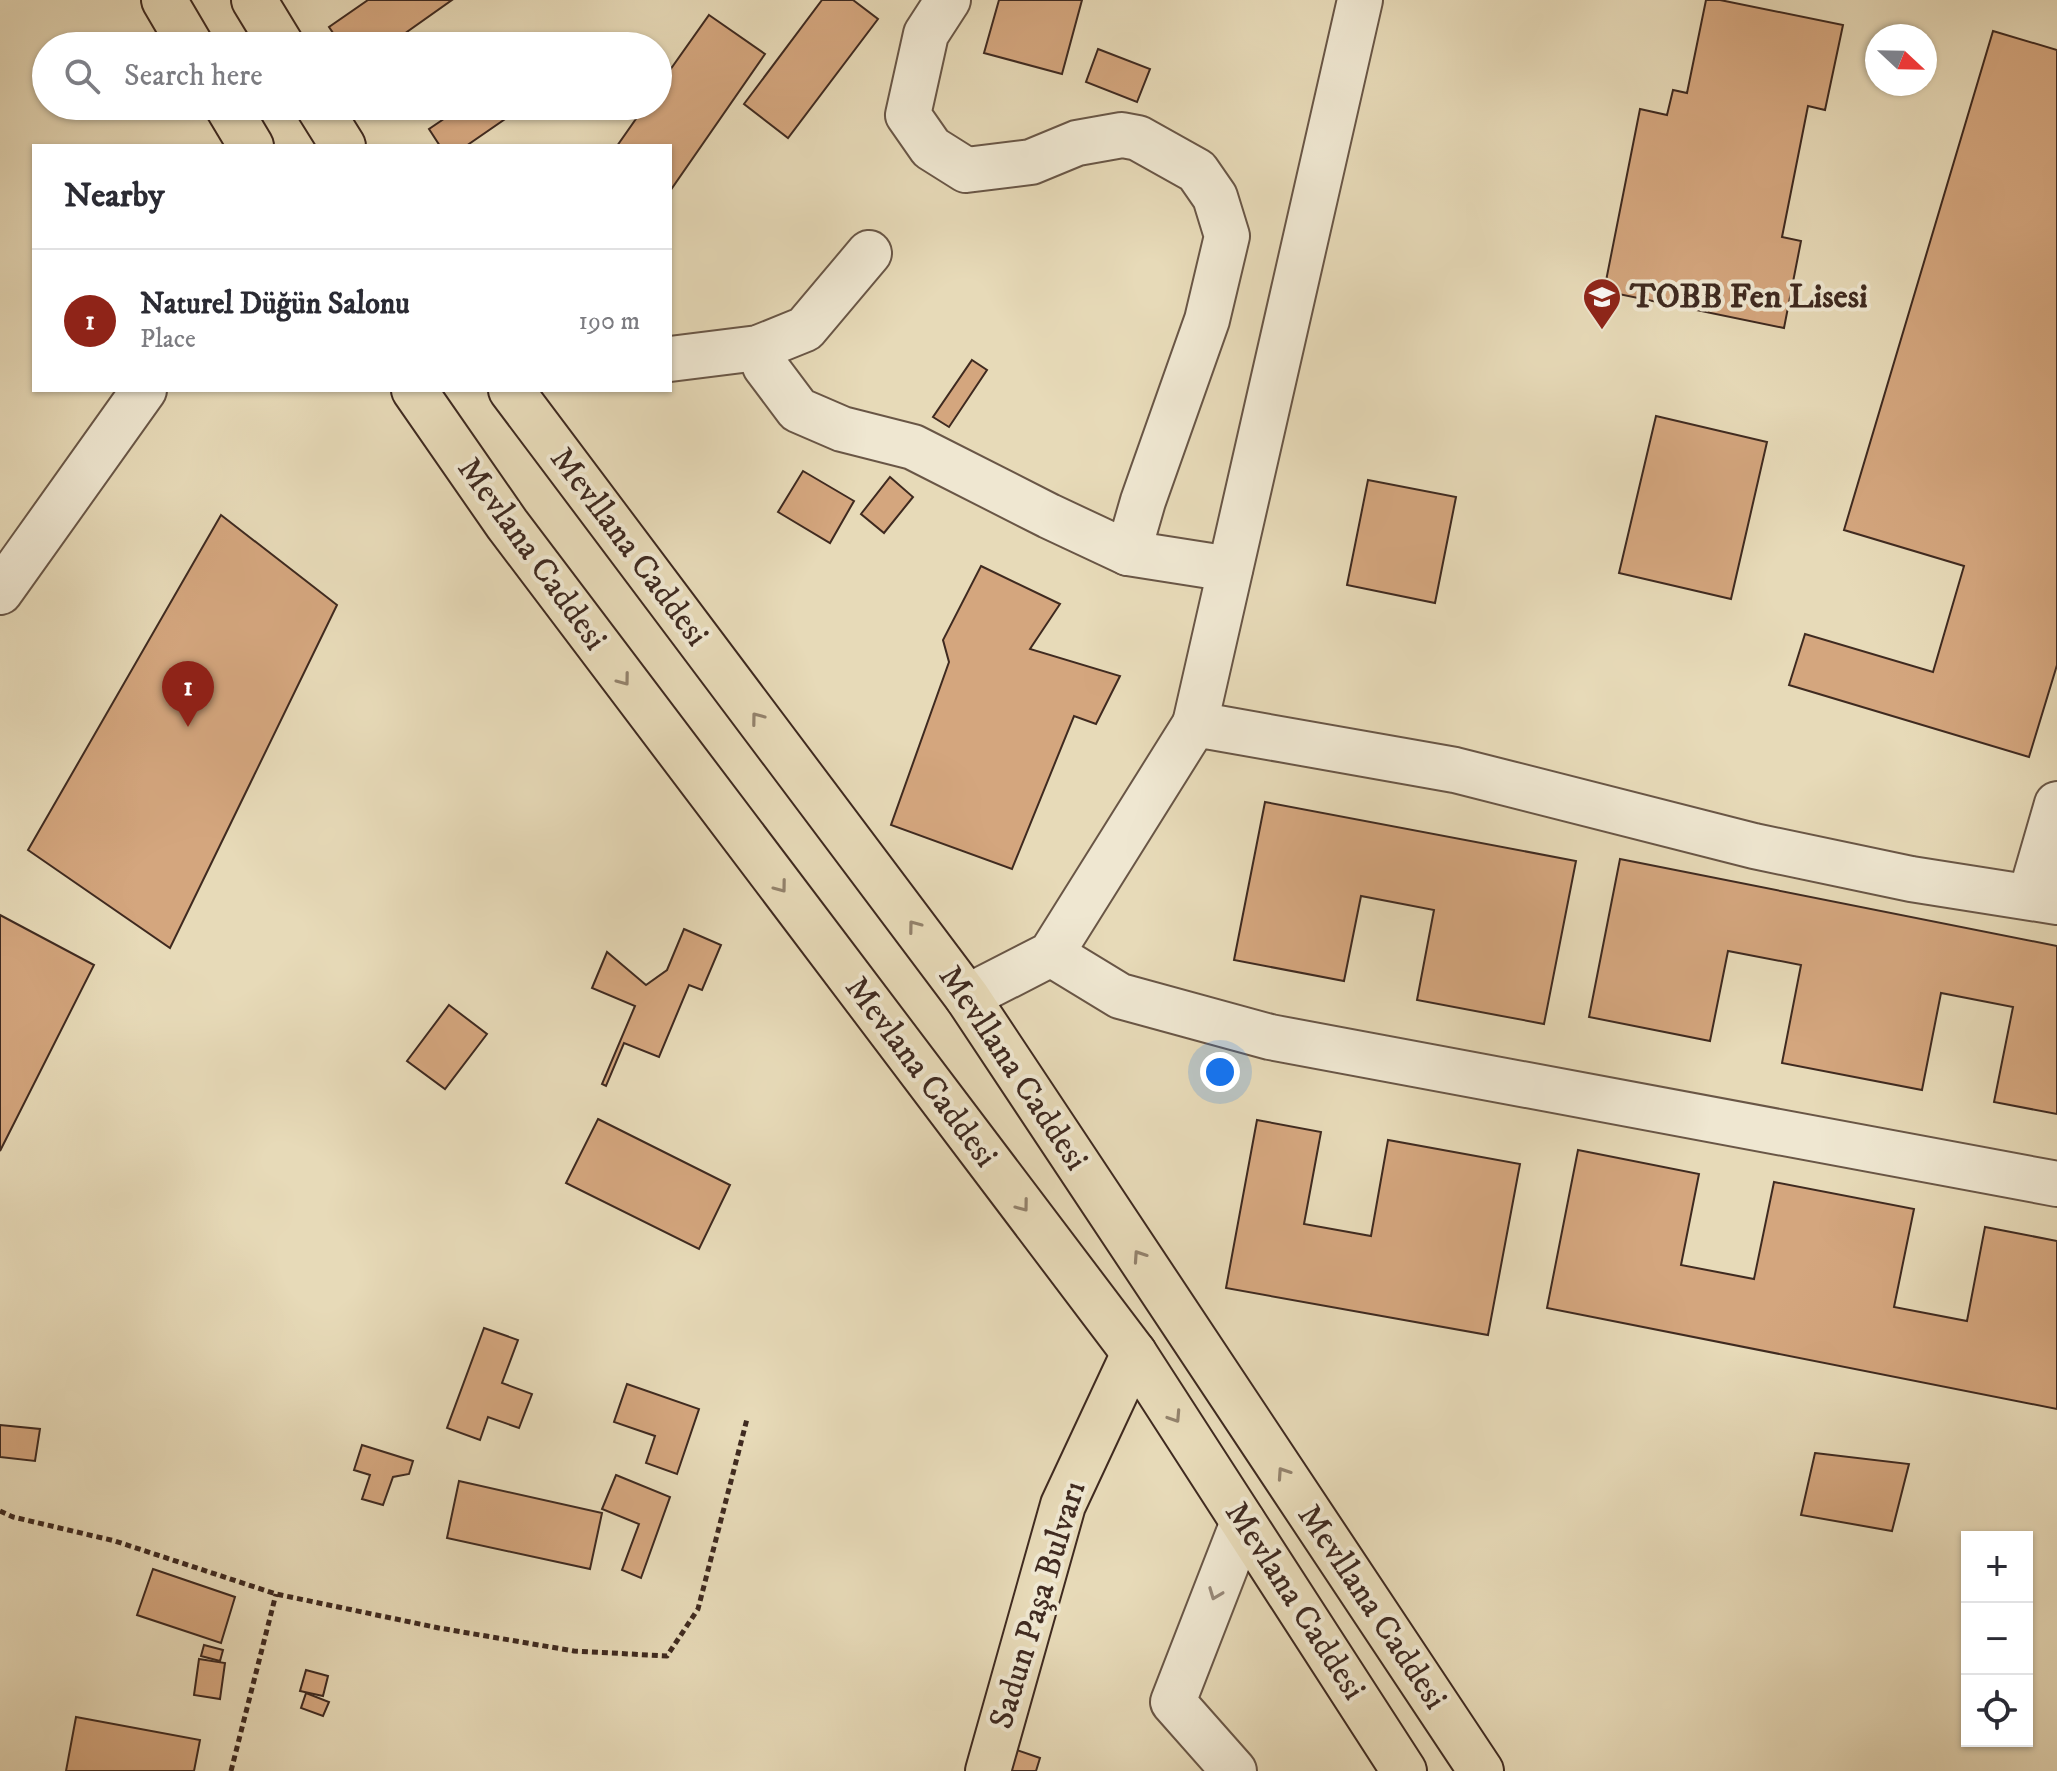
<!DOCTYPE html>
<html lang="en">
<head>
<meta charset="utf-8">
<style>
  body { margin:0; font-family:"IM FELL DW Pica",serif; background:#f7f7f7; color:#2b2b33 }
  .controls { position:absolute; right:24px; bottom:24px; display:grid; overflow:hidden; border-radius:0px; box-shadow:0 2px 6px #0004 }
  .controls button { width:72px; height:72px; display:grid; place-items:center; padding:0; border:0; border-bottom:2px solid #e1e1e2; background:#fff; color:#2b2b33; font:40px sans-serif }
  .compass { position:absolute; left:1865px; top:24px; width:72px; height:72px; border-radius:50%; background:#fff; box-shadow:0 2px 6px #0004; rotate:112deg }
  .you { position:absolute; left:1220px; top:1072px; width:28px; height:28px; margin:-20px; border:6px solid #fff; border-radius:50%; background:#1a73e8; box-shadow:0 0 0 12px #1a73e833 }
  .badge { display:grid; place-items:center; width:52px; height:52px; border-radius:50%; background:#8f2418; color:#fff; font-size:26px; font-weight:700 }
  .pin { position:absolute; translate:-50% -66px; filter:drop-shadow(0 2px 4px #0008) }
  .pin::after { content:''; position:absolute; top:42px; width:28px; height:24px; background:inherit; clip-path:polygon(0 0,100% 0,50% 100%) }
  .list { margin:0; padding:0; list-style:none }
  h2 { display:flex; justify-content:space-between; align-items:center; height:104px; margin:0; padding:0 32px; font-size:34px }
  h2 small { font-size:26px; font-weight:400; color:#7c7c81 }
  .list li { display:grid; grid-template-columns:52px 1fr auto; gap:24px; align-items:center; box-sizing:border-box; height:144px; padding:0 32px; border-top:2px solid #e1e1e2 }
  .list b { display:block; font-size:30px; white-space:nowrap }
  .list p { margin:0; font-size:26px; white-space:nowrap; color:#7c7c81 }
  .list em { font-size:26px; font-style:normal; color:#7c7c81 }
  .icon { flex:none; width:44px; height:44px; fill:none; stroke:currentColor; stroke-width:2; stroke-linecap:round; stroke-linejoin:round }
  .map { position:relative; flex:none; width:2057px; height:1771px; overflow:hidden }
  .search { position:absolute; background:#fff; box-shadow:0 2px 6px #0004; left:32px; top:32px; width:640px; height:88px; display:flex; align-items:center; gap:20px; box-sizing:border-box; padding:0 28px; border-radius:44px; color:#7c7c81; font-size:30px }
  .panel { position:absolute; background:#fff; box-shadow:0 2px 6px #0004; left:32px; top:144px; width:640px; height:248px; border-radius:0px }
  .map>svg:first-child { display:block }
</style>
</head>
<body>
<div class="map">
<svg width="2057" height="1771" viewBox="0 0 2057 1771">
  <rect width="100%" height="100%" fill="#e7dab8"/>
  <filter id="stains"><feTurbulence type="fractalNoise" baseFrequency=".0025" numOctaves="4"/><feColorMatrix values="0 0 0 0 .2 0 0 0 0 .09 0 0 0 0 .02 0 0 0 .5 -.17"/></filter>
  <radialGradient id="worn" r=".72"><stop offset=".6" stop-color="#630" stop-opacity="0"/><stop offset="1" stop-color="#630" stop-opacity=".3"/></radialGradient>
  <g fill="#d4a67e" stroke="#3f2a20" stroke-width="2">
    <polygon points="368,0 452,0 387,46 342,46 329,27"/>
    <polygon points="822,0 853,0 878,19 788,138 744,104"/>
    <polygon points="999,0 1082,0 1062,74 984,53"/>
    <polygon points="1706,0 1720,0 1843,25 1825,110 1808,106 1782,237 1801,241 1784,328 1604,291 1640,109 1667,115 1673,90 1687,93"/>
    <polygon points="709,15 765,54 670,191 670,146 617,146 645,106 658,106 658,87"/>
    <polygon points="1993,31 2057,50 2057,665 2029,757 1789,685 1805,634 1933,672 1964,566 1844,530"/>
    <polygon points="1098,49 1150,69 1137,102 1086,82"/>
    <polygon points="463,106 500,106 508,117 466,146 440,146 429,129"/>
    <polygon points="972,360 987,370 949,427 933,417"/>
    <polygon points="1656,416 1767,442 1731,599 1619,573"/>
    <polygon points="803,471 854,501 830,543 778,512"/>
    <polygon points="890,477 913,497 884,533 861,514"/>
    <polygon points="1368,480 1456,497 1435,603 1347,585"/>
    <polygon points="221,515 337,605 170,948 28,850"/>
    <polygon points="981,566 1060,604 1030,649 1120,676 1096,724 1074,716 1012,869 891,825 949,662 943,640"/>
    <polygon points="1265,802 1576,861 1544,1024 1417,1000 1434,910 1361,896 1344,981 1234,960"/>
    <polygon points="1620,859 2057,946 2057,1114 1994,1102 2013,1007 1941,993 1922,1090 1782,1063 1801,965 1728,951 1710,1041 1589,1017"/>
    <polygon points="0,915 94,965 0,1151"/>
    <polygon points="684,929 721,945 702,990 689,985 659,1057 624,1043 606,1086 602,1084 635,1006 592,988 607,952 646,985 667,970"/>
    <polygon points="449,1005 487,1034 445,1089 407,1061"/>
    <polygon points="598,1119 730,1185 699,1249 566,1183"/>
    <polygon points="1257,1120 1321,1132 1304,1224 1371,1236 1388,1140 1520,1164 1488,1335 1226,1288"/>
    <polygon points="1578,1150 1699,1174 1681,1265 1754,1279 1774,1182 1914,1209 1894,1307 1967,1321 1985,1227 2057,1241 2057,1409 1547,1308"/>
    <polygon points="484,1328 518,1340 502,1383 532,1394 519,1428 488,1417 480,1440 447,1428"/>
    <polygon points="627,1384 699,1409 677,1474 646,1463 655,1436 614,1422"/>
    <polygon points="0,1425 40,1429 35,1461 0,1457"/>
    <polygon points="362,1445 413,1461 409,1474 393,1477 383,1505 362,1499 370,1475 354,1470"/>
    <polygon points="1815,1453 1909,1464 1892,1531 1801,1515"/>
    <polygon points="616,1475 670,1497 641,1578 622,1570 639,1524 602,1509"/>
    <polygon points="459,1481 602,1513 590,1569 447,1538"/>
    <polygon points="153,1569 235,1597 221,1643 137,1615"/>
    <polygon points="204,1645 223,1650 220,1661 201,1656"/>
    <polygon points="199,1659 225,1663 220,1699 194,1695"/>
    <polygon points="306,1670 328,1676 323,1696 300,1691"/>
    <polygon points="306,1693 329,1702 323,1716 301,1708"/>
    <polygon points="76,1717 200,1740 194,1771 66,1771"/>
    <polygon points="1008,1747 1040,1758 1036,1771 999,1771"/>
  </g>
  <g fill="none" stroke-linecap="round" stroke-linejoin="round">
    <defs>
      <g id="minor">
        <polyline points="948,0 926,34 908,115 931,148 966,170 1031,162 1077,143 1122,135 1138,138 1197,171 1215,197 1227,236 1207,320 1143,501 1128,553"/>
        <polyline points="758,348 765,366 798,410 842,429 913,447 1049,516 1128,553 1230,569"/>
        <polyline points="670,359 758,348 805,329 869,253"/>
        <polyline points="0,592 144,390"/>
        <polyline points="1195,724 1360,0"/>
        <polyline points="2030,897 2057,804"/>
        <polyline points="1051,954 1120,996 1270,1037 2057,1184"/>
        <polyline points="967,997 1051,954 1195,724 1455,770 1754,846 1911,879 2057,902"/>
        <polyline points="1234,1771 1173,1702 1243,1522"/>
      </g>
      <g id="major">
        <polyline points="164,0 191,46"/>
        <polyline points="254,0 282,46"/>
        <polyline points="227,106 251,146"/>
        <polyline points="318,106 343,146"/>
        <polyline points="414,390 507,524 1134,1353 1404,1771"/>
        <polyline points="511,390 967,997 1481,1771"/>
        <polyline points="988,1771 1063,1505 1134,1353"/>
      </g>
    </defs>
    <use href="#minor" stroke="#695646" stroke-width="48"/>
    <use href="#major" stroke="#3f2a20" stroke-width="48"/>
    <g stroke="#3f2a20" stroke-width="5" stroke-dasharray="6 4" stroke-linecap="butt">
      <polyline points="0,1511 13,1517 115,1541 276,1594 439,1628 574,1651 667,1656 698,1609 747,1419"/>
      <polyline points="231,1771 276,1594"/>
    </g>
    <use href="#minor" stroke="#efe7d1" stroke-width="44"/>
    <use href="#major" stroke="#e7dab8" stroke-width="44"/>
  </g>
  <defs><path id="oneway-chevron" d="M-2-3.5L2.5 0L-2 3.5" fill="none" stroke-width="1.6" stroke-linecap="round" stroke-linejoin="round" transform="scale(2)"/></defs>
  <g stroke="#93826c">
    <use href="#oneway-chevron" transform="translate(624 680) rotate(53)"/>
    <use href="#oneway-chevron" transform="translate(757 718) rotate(-127)"/>
    <use href="#oneway-chevron" transform="translate(781 887) rotate(53)"/>
    <use href="#oneway-chevron" transform="translate(914 926) rotate(-127)"/>
    <use href="#oneway-chevron" transform="translate(1023 1206) rotate(53)"/>
    <use href="#oneway-chevron" transform="translate(1139 1256) rotate(-124)"/>
    <use href="#oneway-chevron" transform="translate(1175 1417) rotate(57)"/>
    <use href="#oneway-chevron" transform="translate(1283 1473) rotate(-124)"/>
  </g>
  <use stroke="#978878" href="#oneway-chevron" transform="translate(1215 1594) rotate(111)"/>
  <defs>
    <symbol id="school-pin" viewBox="-11 -11 22 30"><path d="M0 17L-7.5 6A9.5 9.5 0 1 1 7.5 6Z" fill="#8f2418" stroke="#efe7d1"/><path d="M0-5L7-2L0 1L-7-2ZM-4 1L0 2.5L4 1V4Q0 6-4 4Z" fill="#fff"/></symbol>
  </defs>
  <g fill-rule="evenodd">
    <use href="#school-pin" x="1580" y="275" width="44" height="60"/>
  </g>
  <g text-anchor="middle" dominant-baseline="central" stroke-width="8" stroke-linejoin="round" paint-order="stroke">
    <g font-size="34" font-weight="bold" fill="#3f2a20" stroke="#efe7d1" text-anchor="start">
      <text x="1630" y="297">TOBB Fen Lisesi</text>
    </g>
    <g font-size="34" fill="#3f2a20" stroke="#efe7d1">
      <text transform="translate(629 547) rotate(53)">Mevllana Caddesi</text>
      <text transform="translate(532 554) rotate(54)">Mevlana Caddesi</text>
      <text transform="translate(1013 1068) rotate(56)">Mevllana Caddesi</text>
      <text transform="translate(921 1072) rotate(53)">Mevlana Caddesi</text>
      <text transform="translate(1295 1601) rotate(57)">Mevlana Caddesi</text>
      <text transform="translate(1038 1605) rotate(-73)">Sadun Paşa Bulvarı</text>
      <text transform="translate(1372 1607) rotate(56)">Mevllana Caddesi</text>
    </g>
  </g>
  <rect width="100%" height="100%" filter="url(#stains)"/>
  <rect width="100%" height="100%" fill="url(#worn)"/>
</svg>
<div class="controls">
<button>+</button>
<button>−</button>
<button><svg class="icon" aria-label="locate" viewBox="0 0 24 24"><circle cx="12" cy="12" r="6"/><path d="M12 2v4M12 18v4M2 12h4M18 12h4"/></svg></button>
</div>
<svg class="compass" viewBox="-18 -18 36 36"><path d="M0-13l5 13h-10z" fill="#e53935"/><path d="M0 13l5-13h-10z" fill="#7c7c81"/></svg>
<div class="you"></div>
<div class="pin badge" style="left:188px;top:727px">1</div>
<div class="search"><svg class="icon" aria-label="search" viewBox="0 0 24 24"><circle cx="10" cy="10" r="6"/><path d="M15 15l6 6"/></svg>Search here</div>
<section class="panel">
<h2>Nearby<small></small></h2>
<ul class="list">
<li><span class="badge">1</span><div><b>Naturel Düğün Salonu</b><p>Place</p></div><em>190 m</em></li>
</ul>
</section>
</div>
</body>
</html>
